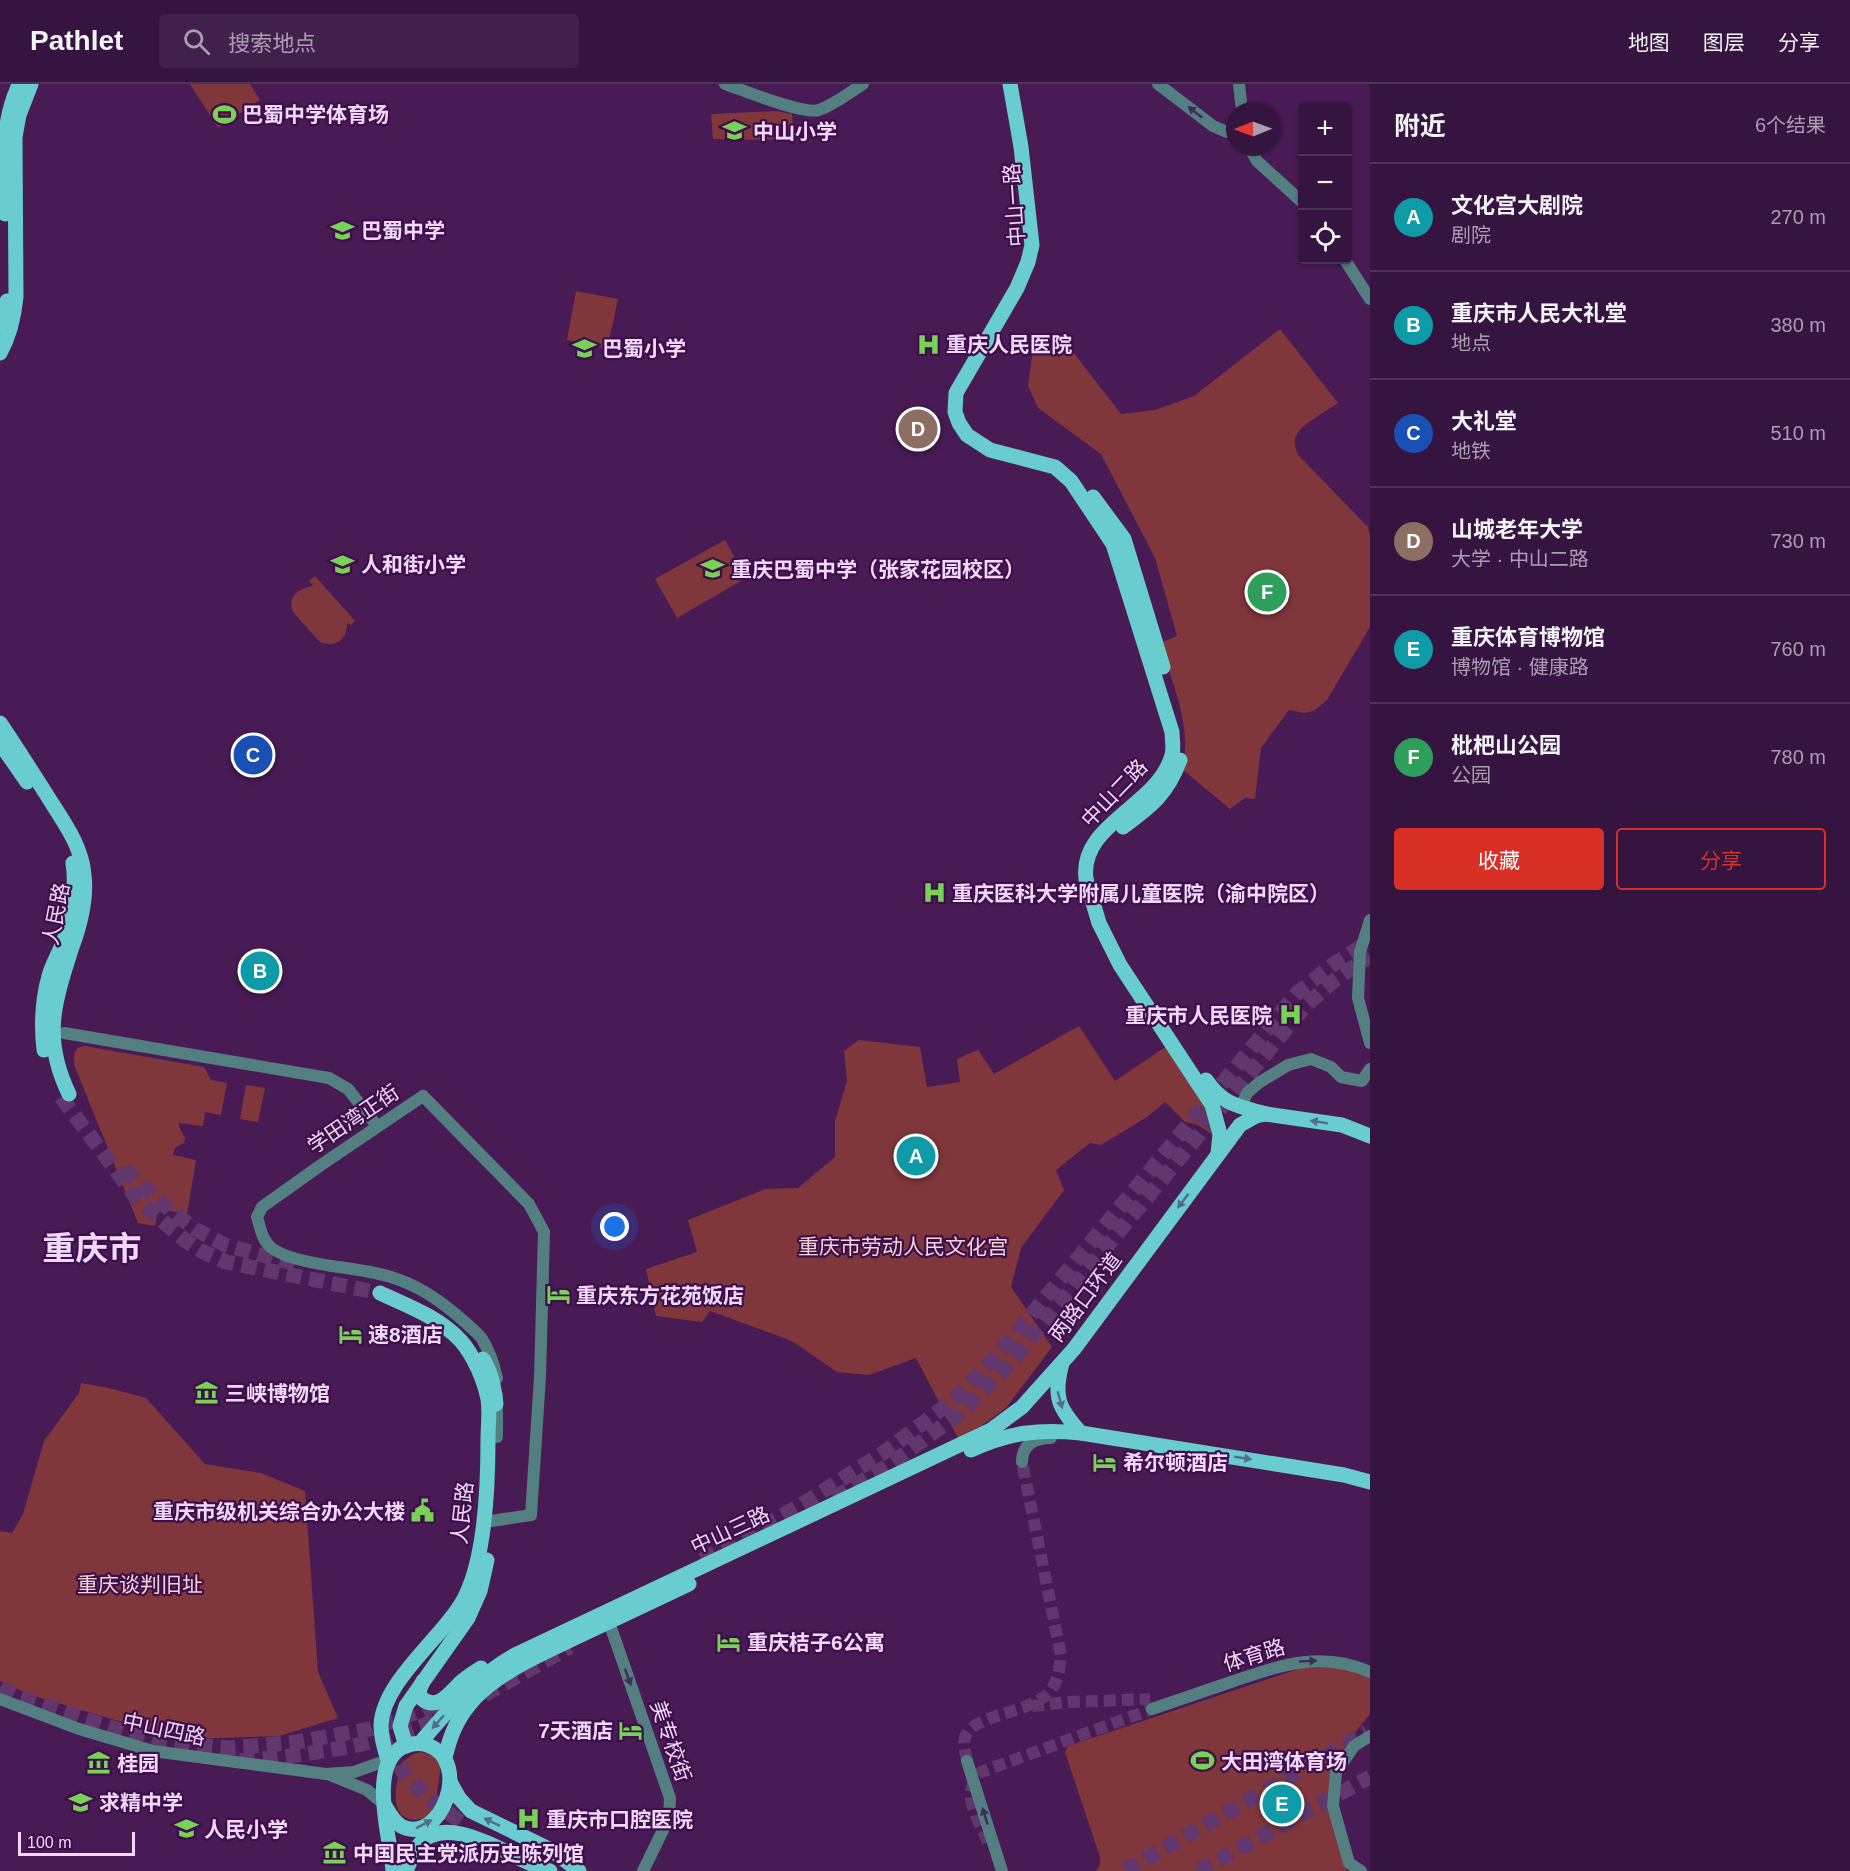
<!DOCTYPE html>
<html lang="zh">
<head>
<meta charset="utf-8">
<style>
  body { margin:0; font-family:Helvetica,"Noto Sans SC",sans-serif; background:#41214b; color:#f1f3f6 }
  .controls { position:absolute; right:18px; top:18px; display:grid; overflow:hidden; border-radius:6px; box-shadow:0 2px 4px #0004 }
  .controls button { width:54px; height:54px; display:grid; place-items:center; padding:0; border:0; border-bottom:2px solid #503359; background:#361440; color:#f1f3f6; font:30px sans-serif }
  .compass { position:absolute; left:1226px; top:18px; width:54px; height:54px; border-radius:50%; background:#361440; box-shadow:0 2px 4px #0004; rotate:269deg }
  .scale { position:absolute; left:18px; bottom:15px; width:117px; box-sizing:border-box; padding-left:6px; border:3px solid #f1d7f9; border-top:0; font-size:16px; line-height:21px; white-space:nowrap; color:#f1d7f9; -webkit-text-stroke:4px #3d0f4a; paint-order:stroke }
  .you { position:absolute; left:615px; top:1143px; width:21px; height:21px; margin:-15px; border:4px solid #fff; border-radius:50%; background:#1a73e8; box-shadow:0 0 0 9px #1a73e833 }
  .badge { display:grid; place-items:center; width:39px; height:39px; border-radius:50%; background:#d93025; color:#fff; font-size:20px; font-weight:700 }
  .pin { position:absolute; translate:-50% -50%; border:3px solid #fff; box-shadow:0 2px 6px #0006 }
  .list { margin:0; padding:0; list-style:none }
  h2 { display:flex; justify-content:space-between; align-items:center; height:78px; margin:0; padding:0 24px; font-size:26px }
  h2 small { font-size:20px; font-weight:400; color:#aa9eb1 }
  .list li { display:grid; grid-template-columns:39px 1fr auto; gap:18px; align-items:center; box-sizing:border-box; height:108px; padding:0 24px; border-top:2px solid #503359 }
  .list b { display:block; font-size:22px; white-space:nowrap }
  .list p { margin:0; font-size:20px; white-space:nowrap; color:#aa9eb1 }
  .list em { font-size:20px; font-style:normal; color:#aa9eb1 }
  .actions { display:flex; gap:12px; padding:18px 24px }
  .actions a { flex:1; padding:14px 0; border:2px solid #d93025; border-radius:6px; text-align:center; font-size:21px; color:#d93025 }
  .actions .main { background:#d93025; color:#fff }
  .icon { flex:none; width:33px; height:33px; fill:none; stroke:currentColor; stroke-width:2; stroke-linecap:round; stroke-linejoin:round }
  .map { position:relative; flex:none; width:1370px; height:1787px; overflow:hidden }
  header { display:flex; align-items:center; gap:36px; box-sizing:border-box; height:84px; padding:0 30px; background:#361440; border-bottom:2px solid #503359 }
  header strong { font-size:28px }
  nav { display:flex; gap:33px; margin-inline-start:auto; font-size:21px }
  .search { width:420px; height:54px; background:#41214b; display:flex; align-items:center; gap:15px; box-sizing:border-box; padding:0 21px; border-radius:6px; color:#aa9eb1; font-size:22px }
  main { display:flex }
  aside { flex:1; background:#361440 }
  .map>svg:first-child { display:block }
</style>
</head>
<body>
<header>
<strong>Pathlet</strong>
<div class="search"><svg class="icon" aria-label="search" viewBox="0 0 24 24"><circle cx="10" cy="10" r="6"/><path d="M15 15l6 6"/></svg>搜索地点</div>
<nav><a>地图</a><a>图层</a><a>分享</a></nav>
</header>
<main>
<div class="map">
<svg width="1370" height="1787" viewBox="0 0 1370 1787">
  <rect width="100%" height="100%" fill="#481b55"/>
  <g fill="#7f373c">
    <polygon points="190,0 250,0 260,16 218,44"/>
    <polygon points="776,27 792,30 794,56 713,55 711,30"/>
    <polygon points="576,207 618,215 607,265 567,256"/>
    <path d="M 1280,245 L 1338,319 C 1327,327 1300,341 1296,352 C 1293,359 1296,365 1298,371 L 1368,443 L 1370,452 L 1370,543 L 1327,616 L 1314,627 L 1304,629 L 1289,626 L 1261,664 L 1255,715 L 1245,714 L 1230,725 L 1182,685 C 1193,643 1172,599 1160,559 L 1177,552 L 1155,474 L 1101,370 L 1038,324 L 1028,302 L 1033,265 L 1063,255 L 1121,330 L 1155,326 L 1194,312 Z"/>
    <polygon points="725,456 746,494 677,534 655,495"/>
    <path d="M 315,492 L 355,537 L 351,541 L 348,539 L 347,540 C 347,556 335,564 320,558 L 293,528 C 287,511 299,505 313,502 L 309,497 Z"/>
    <polygon points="1079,942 1115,997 1167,962 1209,1031 1213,1051 1198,1041 1185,1038 1165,1018 1147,1033 1101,1061 1090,1059 1056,1086 1064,1106 1021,1164 1011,1203 1052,1263 1006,1324 981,1342 958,1354 916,1274 869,1291 837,1288 792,1257 710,1227 702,1238 656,1232 646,1185 697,1168 688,1136 765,1105 798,1104 835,1073 835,1037 847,997 844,967 859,956 920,963 927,1003 960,998 957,975 978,966 994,990"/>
    <path d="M 85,962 L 204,983 L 211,996 L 227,999 L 221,1031 L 205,1028 L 203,1042 L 179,1039 L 179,1043 L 185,1054 L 184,1059 L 175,1064 L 173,1071 L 196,1076 L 187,1130 L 158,1125 L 155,1142 L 138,1139 L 75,983 C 73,972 73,963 85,962 Z"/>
    <polygon points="246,1001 265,1004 258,1038 240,1035"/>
    <polygon points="81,1299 109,1304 146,1314 205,1380 261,1389 305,1407 318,1588 338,1634 279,1652 190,1655 162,1650 31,1611 0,1597 0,1447 12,1449 23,1430 44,1357 79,1309"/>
    <polygon points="1304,1583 1343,1584 1370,1594 1370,1630 1350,1655 1333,1685 1344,1780 1347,1787 1096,1787 1100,1781 1100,1773 1065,1668 1068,1662"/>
    <path d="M 421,1668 L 432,1672 L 441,1682 L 434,1729 C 420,1739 399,1740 396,1718 C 394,1707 399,1691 401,1679 L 413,1670 Z"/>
  </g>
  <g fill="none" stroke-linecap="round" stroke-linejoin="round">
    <g stroke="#61376e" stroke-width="12" stroke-dasharray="12 6" stroke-linecap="butt">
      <polyline points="1032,1622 1068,1618 1150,1615"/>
      <path d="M 967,1677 C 966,1671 964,1664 964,1658 C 967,1627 1037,1632 1053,1603 C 1059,1593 1060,1582 1061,1571 L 1022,1378"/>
      <path d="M 988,1758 C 978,1734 959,1709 981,1688 L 1152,1625"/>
    </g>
    <g stroke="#61376e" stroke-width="15" stroke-dasharray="15 8" stroke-linecap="butt">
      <polyline points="61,1013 138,1116 186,1157 203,1168 226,1178 380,1209"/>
      <polyline points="124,1085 170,1126 195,1145 225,1161 299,1181"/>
      <polyline points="834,1414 889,1381 959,1330 1008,1282 1306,921 1336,895 1370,872"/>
      <polyline points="702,1476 801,1421 883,1369 955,1315 997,1272 1296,910 1334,880 1370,857"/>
      <polyline points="0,1604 17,1613 156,1658 230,1664 297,1658 370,1645 445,1618"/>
      <polyline points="484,1611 570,1563"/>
      <polyline points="392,1659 403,1688 427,1713 461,1738"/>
      <path d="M 240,1677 C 306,1671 385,1662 444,1632"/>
      <polyline points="1125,1787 1367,1648"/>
      <polyline points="1198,1787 1370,1693"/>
    </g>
    <g stroke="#537f81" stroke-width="12">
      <path d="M 725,0 C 743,6 803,31 819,26 C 835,20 849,9 863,0"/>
      <polyline points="1158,0 1213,42 1227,48 1235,46"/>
      <polyline points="1239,0 1242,27"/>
      <polyline points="1249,63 1257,77 1302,118"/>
      <polyline points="1345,176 1370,215"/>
      <polyline points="1370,836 1360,868 1358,914 1370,959"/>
      <polyline points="64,949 329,994 348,1005 377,1042"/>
      <polyline points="1241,1023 1247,1009 1260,998 1288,981 1311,975 1331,983 1341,993 1362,997 1370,985"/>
      <polyline points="497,1353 497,1311"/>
      <path d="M 1022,1378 C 1022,1360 1035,1354 1051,1354"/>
      <path d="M 491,1437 L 531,1431 L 540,1293 L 544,1148 L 529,1120 L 423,1012 L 321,1081 L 262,1123 L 257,1133 C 261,1146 262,1157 273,1165 C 294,1180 349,1183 375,1189 C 412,1196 439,1215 466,1239 C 471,1244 478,1249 482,1255 C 490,1268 494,1280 497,1294"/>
      <polyline points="609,1538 670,1714 669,1734 643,1787"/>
      <polyline points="0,1615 79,1645 153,1667 326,1690 354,1688 388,1676"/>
      <path d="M 1152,1625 C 1178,1616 1205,1607 1231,1598 C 1279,1582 1320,1566 1370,1588"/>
      <polyline points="967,1677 1002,1787"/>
      <polyline points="330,1691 367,1706 384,1720"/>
      <polyline points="1361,1787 1349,1779 1333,1722 1336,1688 1354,1662 1370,1652"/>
    </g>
    <g stroke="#69cccf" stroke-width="15">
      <path d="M 1010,0 L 1021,63 L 1032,161 L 1028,178 L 1017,204 L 956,309 L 955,328 L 959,339 L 967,351 L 990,366 L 1055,383 L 1071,397 L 1113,460 L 1172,648 C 1172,655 1174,664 1172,671 C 1158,723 1079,739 1086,795 L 1099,839 L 1120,881 L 1212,1021 L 1220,1050 L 1218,1070"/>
      <path d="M 5,130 C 4,87 0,43 18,3"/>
      <polyline points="0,243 7,217"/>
      <path d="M 0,269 C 10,251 14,234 16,213 L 15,53 L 19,31 L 31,0"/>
      <polyline points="1093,413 1124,455 1163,583"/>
      <path d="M 0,639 C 17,664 32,688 48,713 C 63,737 82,762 84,791 C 87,815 80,841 72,863 C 54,919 42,954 69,1010"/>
      <polyline points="0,659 27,698"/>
      <path d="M 1123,743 C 1151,722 1167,711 1180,676"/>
      <path d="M 44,966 C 41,940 42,917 49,892 C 52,881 58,871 62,861 C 71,837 77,805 73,779"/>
      <path d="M 1206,996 C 1223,1021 1238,1022 1266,1030"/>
      <path d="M 380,1209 C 408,1222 439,1233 461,1257 C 474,1272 484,1296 488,1315 C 490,1328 488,1342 488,1356 C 488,1401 485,1473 465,1513 C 445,1552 383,1596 381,1641 C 381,1654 384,1664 388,1676"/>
      <path d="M 483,1275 C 492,1289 494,1304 496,1320"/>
      <path d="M 1062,1279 C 1053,1312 1058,1324 1081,1349"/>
      <path d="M 971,1366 C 1010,1348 1039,1345 1081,1349 L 1344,1391 L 1370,1398"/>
      <path d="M 423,1597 L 419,1607 L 421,1614 C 437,1628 450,1609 461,1598 C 467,1593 474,1588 481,1584"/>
      <path d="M 420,1659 C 448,1626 477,1592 515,1571 L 991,1346 L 1022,1323 L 1074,1265 L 1240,1041 L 1256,1032 L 1266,1030 L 1342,1041 L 1370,1052"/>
      <polyline points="406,1662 400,1642 406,1622 468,1534 480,1507 487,1476"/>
      <path d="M 445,1674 C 450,1651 458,1632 475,1614 C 504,1585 544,1569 581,1551 C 617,1534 653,1517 689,1500"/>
      <polyline points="450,1698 459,1714 471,1727 553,1767 579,1787"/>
      <path d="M 384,1720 C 388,1727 393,1737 401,1742 C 440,1763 474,1677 427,1661 C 418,1658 409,1660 401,1664 C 368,1684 391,1756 393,1787"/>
      <path d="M 406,1787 C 410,1779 412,1769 418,1762 C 448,1723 516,1779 550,1787"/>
    </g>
  </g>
  <defs><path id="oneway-solid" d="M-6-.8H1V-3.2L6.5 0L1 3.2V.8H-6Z" transform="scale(1.5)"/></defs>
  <g fill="#422b58">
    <use href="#oneway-solid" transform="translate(1195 28) rotate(-142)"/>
    <use href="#oneway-solid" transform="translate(1308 1577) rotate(-3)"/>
    <use href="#oneway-solid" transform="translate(628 1593) rotate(70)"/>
    <use href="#oneway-solid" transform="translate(985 1732) rotate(-107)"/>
  </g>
  <g fill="#536e8c">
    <use href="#oneway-solid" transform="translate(1319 1038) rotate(-171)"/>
    <use href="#oneway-solid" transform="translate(1183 1117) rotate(127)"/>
    <use href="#oneway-solid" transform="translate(1060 1316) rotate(75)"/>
    <use href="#oneway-solid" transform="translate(1243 1374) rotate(9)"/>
    <use href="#oneway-solid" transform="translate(438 1638) rotate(132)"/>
    <use href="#oneway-solid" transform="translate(492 1738) rotate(-154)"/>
    <use href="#oneway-solid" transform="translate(424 1740) rotate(-27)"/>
  </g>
  <defs>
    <symbol id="stadium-bare" viewBox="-9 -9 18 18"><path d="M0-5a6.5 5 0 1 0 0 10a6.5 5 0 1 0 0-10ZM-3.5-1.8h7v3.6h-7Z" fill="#79d158" stroke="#3d0f4a" stroke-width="2.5" paint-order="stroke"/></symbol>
    <symbol id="school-bare" viewBox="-9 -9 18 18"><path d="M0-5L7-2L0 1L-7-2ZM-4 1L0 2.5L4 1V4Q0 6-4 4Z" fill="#79d158" stroke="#3d0f4a" stroke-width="2.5" paint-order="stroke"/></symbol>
    <symbol id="hospital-bare" viewBox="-9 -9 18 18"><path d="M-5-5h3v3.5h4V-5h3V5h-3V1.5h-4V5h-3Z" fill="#79d158" stroke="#3d0f4a" stroke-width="2.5" paint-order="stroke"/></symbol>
    <symbol id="hotel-bare" viewBox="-9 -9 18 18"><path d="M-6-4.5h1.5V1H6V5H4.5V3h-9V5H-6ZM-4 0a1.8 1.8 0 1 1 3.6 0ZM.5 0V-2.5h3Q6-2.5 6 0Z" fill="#79d158" stroke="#3d0f4a" stroke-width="2.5" paint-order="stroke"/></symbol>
    <symbol id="museum-bare" viewBox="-9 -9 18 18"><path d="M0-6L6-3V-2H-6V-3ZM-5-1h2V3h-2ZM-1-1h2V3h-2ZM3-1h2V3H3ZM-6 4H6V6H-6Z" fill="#79d158" stroke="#3d0f4a" stroke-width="2.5" paint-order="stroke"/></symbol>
    <symbol id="civic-bare" viewBox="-9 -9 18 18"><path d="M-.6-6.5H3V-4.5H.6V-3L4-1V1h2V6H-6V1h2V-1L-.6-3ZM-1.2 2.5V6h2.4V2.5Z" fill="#79d158" stroke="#3d0f4a" stroke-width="2.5" paint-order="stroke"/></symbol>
  </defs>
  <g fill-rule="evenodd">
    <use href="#stadium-bare" x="208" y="14" width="33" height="33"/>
    <use href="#school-bare" x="718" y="30" width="33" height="33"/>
    <use href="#school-bare" x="326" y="130" width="33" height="33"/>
    <use href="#hospital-bare" x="912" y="244" width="33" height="33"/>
    <use href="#school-bare" x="568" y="248" width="33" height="33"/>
    <use href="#school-bare" x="326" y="464" width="33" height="33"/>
    <use href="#school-bare" x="696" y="468" width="33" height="33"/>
    <use href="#hospital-bare" x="918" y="792" width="33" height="33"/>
    <use href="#hospital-bare" x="1274" y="914" width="33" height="33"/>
    <use href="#hotel-bare" x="542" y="1194" width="33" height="33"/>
    <use href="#hotel-bare" x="334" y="1234" width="33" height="33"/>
    <use href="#museum-bare" x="190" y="1292" width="33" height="33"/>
    <use href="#hotel-bare" x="1088" y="1362" width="33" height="33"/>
    <use href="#civic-bare" x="406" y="1410" width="33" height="33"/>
    <use href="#hotel-bare" x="712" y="1542" width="33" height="33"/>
    <use href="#hotel-bare" x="614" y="1630" width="33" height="33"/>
    <use href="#stadium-bare" x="1186" y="1660" width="33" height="33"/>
    <use href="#museum-bare" x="82" y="1662" width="33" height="33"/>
    <use href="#school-bare" x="64" y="1702" width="33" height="33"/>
    <use href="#hospital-bare" x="512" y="1718" width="33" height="33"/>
    <use href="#school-bare" x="170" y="1728" width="33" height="33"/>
    <use href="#museum-bare" x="318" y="1752" width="33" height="33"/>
  </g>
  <g text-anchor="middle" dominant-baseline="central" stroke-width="4.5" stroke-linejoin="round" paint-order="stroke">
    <g font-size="21" font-weight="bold" fill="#f1d7f9" stroke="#3d0f4a" text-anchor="start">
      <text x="242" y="30">巴蜀中学体育场</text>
      <text x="753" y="47">中山小学</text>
      <text x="361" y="146">巴蜀中学</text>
      <text x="946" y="260">重庆人民医院</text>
      <text x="602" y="264">巴蜀小学</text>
      <text x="361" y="480">人和街小学</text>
      <text x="731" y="485">重庆巴蜀中学（张家花园校区）</text>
      <text x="952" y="809">重庆医科大学附属儿童医院（渝中院区）</text>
      <text x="1272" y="931" text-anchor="end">重庆市人民医院</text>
      <text x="576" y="1211">重庆东方花苑饭店</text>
      <text x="368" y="1250">速8酒店</text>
      <text x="225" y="1309">三峡博物馆</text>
      <text x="1123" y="1378">希尔顿酒店</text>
      <text x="405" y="1427" text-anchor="end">重庆市级机关综合办公大楼</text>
      <text x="747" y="1558">重庆桔子6公寓</text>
      <text x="613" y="1646" text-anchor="end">7天酒店</text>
      <text x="1221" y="1677">大田湾体育场</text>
      <text x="117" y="1679">桂园</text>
      <text x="99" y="1718">求精中学</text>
      <text x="546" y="1735">重庆市口腔医院</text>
      <text x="204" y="1745">人民小学</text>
      <text x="353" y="1769">中国民主党派历史陈列馆</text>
    </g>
    <g font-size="21" fill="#f1d7f9" stroke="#3d0f4a">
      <text transform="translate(1014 121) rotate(-94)">中山一路</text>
      <text transform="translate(1114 709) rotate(-46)">中山二路</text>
      <text transform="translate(56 830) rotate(-79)">人民路</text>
      <text transform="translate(353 1035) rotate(-34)">学田湾正街</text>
      <text transform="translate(1085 1213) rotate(-53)">两路口环道</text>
      <text transform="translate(462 1429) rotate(-84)">人民路</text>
      <text transform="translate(730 1446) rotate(-25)">中山三路</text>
      <text transform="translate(1254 1571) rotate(-17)">体育路</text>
      <text transform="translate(164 1645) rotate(12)">中山四路</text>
      <text transform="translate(671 1657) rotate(71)">美专校街</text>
    </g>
    <g font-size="21" fill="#f2d2d2" stroke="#3d0f4a">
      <text x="903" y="1162">重庆市劳动人民文化宫</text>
      <text x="140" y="1500">重庆谈判旧址</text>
    </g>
    <g font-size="33" font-weight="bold" fill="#f1d7f9" stroke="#3d0f4a">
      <text x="92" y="1164">重庆市</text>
    </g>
  </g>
</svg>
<div class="controls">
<button>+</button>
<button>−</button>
<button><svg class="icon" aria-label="locate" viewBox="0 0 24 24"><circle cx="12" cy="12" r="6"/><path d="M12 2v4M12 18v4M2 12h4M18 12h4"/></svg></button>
</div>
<svg class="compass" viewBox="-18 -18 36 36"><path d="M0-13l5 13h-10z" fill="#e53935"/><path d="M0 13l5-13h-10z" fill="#aa9eb1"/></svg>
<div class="scale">100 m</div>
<div class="you"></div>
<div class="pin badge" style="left:916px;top:1072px;background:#0f9aa8">A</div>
<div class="pin badge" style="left:260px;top:887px;background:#0f9aa8">B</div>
<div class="pin badge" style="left:253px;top:671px;background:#1a4fb4">C</div>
<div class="pin badge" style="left:918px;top:345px;background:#8d6e63">D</div>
<div class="pin badge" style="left:1282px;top:1720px;background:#0f9aa8">E</div>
<div class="pin badge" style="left:1267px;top:508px;background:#2e9e5b">F</div>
</div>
<aside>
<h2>附近<small>6个结果</small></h2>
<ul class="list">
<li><span class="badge" style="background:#0f9aa8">A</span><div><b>文化宫大剧院</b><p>剧院</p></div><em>270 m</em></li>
<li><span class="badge" style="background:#0f9aa8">B</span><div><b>重庆市人民大礼堂</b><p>地点</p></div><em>380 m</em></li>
<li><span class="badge" style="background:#1a4fb4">C</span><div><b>大礼堂</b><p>地铁</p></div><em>510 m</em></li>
<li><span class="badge" style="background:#8d6e63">D</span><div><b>山城老年大学</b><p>大学 · 中山二路</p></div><em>730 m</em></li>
<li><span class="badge" style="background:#0f9aa8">E</span><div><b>重庆体育博物馆</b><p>博物馆 · 健康路</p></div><em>760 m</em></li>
<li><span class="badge" style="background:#2e9e5b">F</span><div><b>枇杷山公园</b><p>公园</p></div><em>780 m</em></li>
</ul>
<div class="actions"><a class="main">收藏</a><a>分享</a></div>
</aside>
</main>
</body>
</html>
